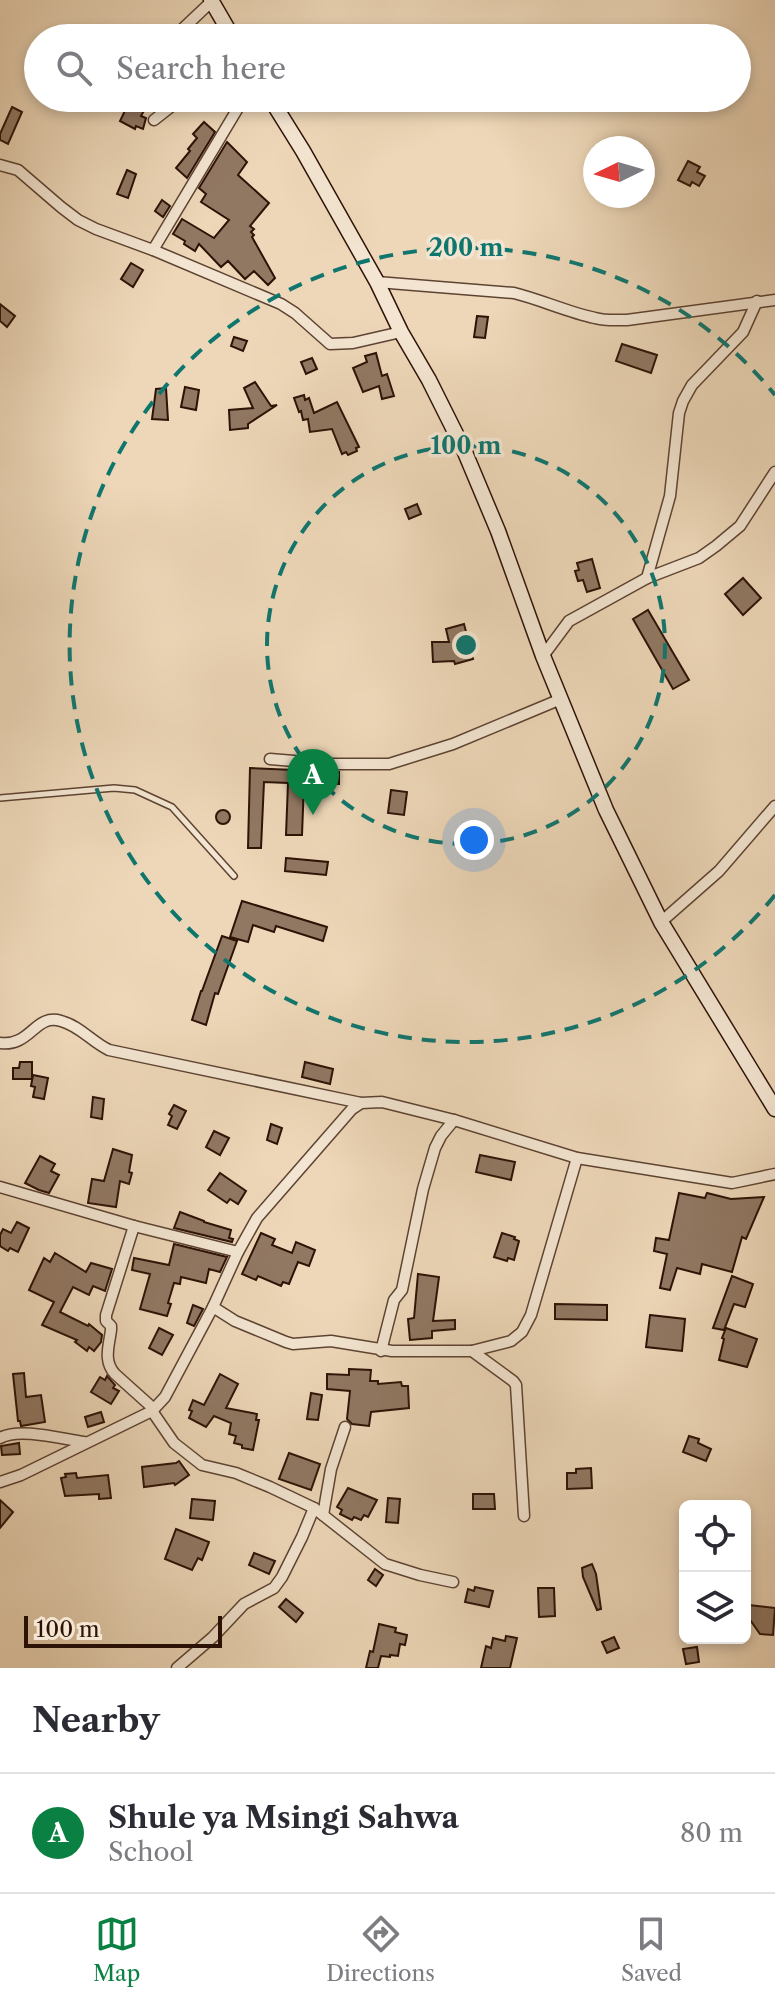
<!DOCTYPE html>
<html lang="en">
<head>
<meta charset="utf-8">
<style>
  body { margin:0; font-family:"Libre Caslon Text",serif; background:#f2f2f3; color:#2b2b33 }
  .controls { position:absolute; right:24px; bottom:24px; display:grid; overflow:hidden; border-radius:12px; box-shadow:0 4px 12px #0003 }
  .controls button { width:72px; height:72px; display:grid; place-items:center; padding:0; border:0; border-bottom:2px solid #e1e1e2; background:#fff; color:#2b2b33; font:40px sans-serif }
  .compass { position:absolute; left:583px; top:136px; width:72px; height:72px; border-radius:50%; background:#fff; box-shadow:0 4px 12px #0003; rotate:265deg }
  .scale { position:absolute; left:24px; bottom:20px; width:198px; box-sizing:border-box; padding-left:8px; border:4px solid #2d1206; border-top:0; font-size:22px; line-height:28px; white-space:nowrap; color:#2d1206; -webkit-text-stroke:6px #f3e5d1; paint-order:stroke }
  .you { position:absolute; left:474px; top:840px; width:28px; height:28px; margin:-20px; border:6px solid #fff; border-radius:50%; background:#1a73e8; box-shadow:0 0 0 12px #1a73e833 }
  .badge { display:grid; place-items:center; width:52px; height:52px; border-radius:50%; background:#0b8043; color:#fff; font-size:26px; font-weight:700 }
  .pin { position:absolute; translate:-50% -66px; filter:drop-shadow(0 2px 4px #0008) }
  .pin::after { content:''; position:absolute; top:42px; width:28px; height:24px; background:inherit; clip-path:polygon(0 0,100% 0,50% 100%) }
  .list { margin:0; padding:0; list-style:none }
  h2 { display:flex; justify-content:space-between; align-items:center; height:104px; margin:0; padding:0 32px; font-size:34px }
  h2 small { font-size:26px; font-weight:400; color:#7c7c81 }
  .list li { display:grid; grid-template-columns:52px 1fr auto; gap:24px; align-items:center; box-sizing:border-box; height:120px; padding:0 32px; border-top:2px solid #e1e1e2 }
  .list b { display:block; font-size:30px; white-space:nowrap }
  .list p { margin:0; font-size:26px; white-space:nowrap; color:#7c7c81 }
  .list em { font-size:26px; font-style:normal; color:#7c7c81 }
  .icon { flex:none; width:44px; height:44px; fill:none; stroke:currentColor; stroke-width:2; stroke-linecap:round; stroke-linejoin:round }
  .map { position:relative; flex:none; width:775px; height:1668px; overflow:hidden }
  .search { position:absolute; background:#fff; box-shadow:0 4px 12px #0003; left:24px; right:24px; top:24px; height:88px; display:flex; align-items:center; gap:20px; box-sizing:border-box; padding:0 28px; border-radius:44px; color:#7c7c81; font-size:30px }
  .sheet { height:224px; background:#fff }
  nav { display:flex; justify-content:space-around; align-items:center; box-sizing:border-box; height:112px; border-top:2px solid #e1e1e2; background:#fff; font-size:22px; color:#7c7c81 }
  nav a { display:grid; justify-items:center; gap:4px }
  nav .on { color:#0b8043 }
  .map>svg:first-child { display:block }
</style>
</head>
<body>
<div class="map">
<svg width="775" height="1668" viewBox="0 0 775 1668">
  <rect width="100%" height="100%" fill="#edd7b8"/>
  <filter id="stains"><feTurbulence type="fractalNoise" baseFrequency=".0025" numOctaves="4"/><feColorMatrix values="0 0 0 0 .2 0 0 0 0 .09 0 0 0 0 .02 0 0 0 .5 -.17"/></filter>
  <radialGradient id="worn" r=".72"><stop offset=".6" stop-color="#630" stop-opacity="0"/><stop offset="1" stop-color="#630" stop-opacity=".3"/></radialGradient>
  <g fill="#917863" stroke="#2d1206" stroke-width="2">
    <polygon points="131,98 143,103 142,105 146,107 141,116 146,118 143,129 136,126 135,129 120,121"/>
    <polygon points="12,107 22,112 8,144 0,140 0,134"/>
    <polygon points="204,122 215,132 187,178 176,168 190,151 188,149 197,138 193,134"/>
    <polygon points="227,142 247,162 238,175 269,203 250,226 254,229 251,232 254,235 252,237 275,278 268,285 254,271 245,279 228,261 221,267 199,244 195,251 184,244 185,241 173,234 182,219 214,238 229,220 201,202 206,194 199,188"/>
    <polygon points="688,161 700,167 697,172 705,176 699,186 692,182 690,186 678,180"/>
    <polygon points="127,170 136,174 128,198 117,194"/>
    <polygon points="162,200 170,206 163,217 155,211"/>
    <polygon points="131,263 143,270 133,287 121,279"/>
    <polygon points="0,304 15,316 7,327 0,321"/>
    <polygon points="477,316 488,317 485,338 474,337"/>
    <polygon points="234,337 247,341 243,351 231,346"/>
    <polygon points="622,344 657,355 651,373 616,361"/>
    <polygon points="376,353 382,376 387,374 394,396 382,399 379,386 363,392 353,368 367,362 365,356"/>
    <polygon points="312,358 317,369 306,374 301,362"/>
    <polygon points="255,382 271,406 277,405 248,424 248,428 230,430 229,410 253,408 244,388"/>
    <polygon points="185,387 199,390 196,410 181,407"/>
    <polygon points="166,388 168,420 152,419 156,389"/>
    <polygon points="304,395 305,400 309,398 314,413 337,402 359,447 356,448 357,451 348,455 346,452 342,454 332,429 310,432 308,419 303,420 301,411 299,412 294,398"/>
    <polygon points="417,504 421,514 409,519 405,509"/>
    <polygon points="592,559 600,588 587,592 583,580 578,581 575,571 579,570 577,563"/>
    <polygon points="743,578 761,598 743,615 725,594"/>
    <polygon points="648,610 689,680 673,689 633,619"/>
    <polygon points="464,624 473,659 455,664 454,661 433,662 432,642 449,642 446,629"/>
    <polygon points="250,768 339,772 339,784 304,783 302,835 286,835 288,783 264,782 261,848 248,848"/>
    <polygon points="391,790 407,792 404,815 388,813"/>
    <circle cx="223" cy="817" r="7"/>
    <polygon points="286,858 328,862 326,875 285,871"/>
    <polygon points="242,901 327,927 323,941 276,926 274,932 253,925 248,942 230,937"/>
    <polygon points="222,936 237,941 218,994 215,993 206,1025 192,1020 201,991 202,991"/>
    <polygon points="20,1062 32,1062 32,1079 13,1079 13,1068 19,1068"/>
    <polygon points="305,1062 333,1069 330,1084 302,1077"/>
    <polygon points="33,1075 48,1078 44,1099 33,1097 35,1087 31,1086"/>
    <polygon points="93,1097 104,1099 102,1119 91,1117"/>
    <polygon points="174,1105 186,1111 177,1129 168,1125 172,1116 169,1114"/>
    <polygon points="271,1124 282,1128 277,1144 267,1140"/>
    <polygon points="214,1131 229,1138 220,1155 206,1147"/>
    <polygon points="113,1149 132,1155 129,1172 132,1173 129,1184 120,1181 116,1207 88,1203 92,1179 104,1181"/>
    <polygon points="480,1155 515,1162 511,1180 476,1172"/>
    <polygon points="40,1156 55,1164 51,1171 59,1175 49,1193 39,1190 25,1183"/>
    <polygon points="220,1173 246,1191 238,1204 230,1199 227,1203 208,1190"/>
    <polygon points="679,1193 705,1198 707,1193 731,1199 764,1197 746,1239 742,1237 732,1272 702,1264 700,1274 677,1268 670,1290 660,1288 667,1254 654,1251 656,1238 669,1240"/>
    <polygon points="180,1212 204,1221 204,1222 231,1230 229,1238 233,1239 232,1242 174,1228"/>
    <polygon points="17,1222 29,1228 18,1252 10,1248 8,1251 0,1246 0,1235 3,1229 11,1233"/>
    <polygon points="261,1233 275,1239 272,1245 292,1253 296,1242 315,1250 309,1266 298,1262 289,1284 283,1282 281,1286 258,1276 256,1280 242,1274"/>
    <polygon points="502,1233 515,1237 514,1239 519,1241 514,1260 508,1258 507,1261 494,1257"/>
    <polygon points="174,1244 227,1257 220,1272 209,1269 206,1283 181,1277 180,1284 174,1283 168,1303 171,1304 167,1316 140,1309 150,1274 132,1270 134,1258 169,1265"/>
    <polygon points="55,1253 86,1272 91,1263 112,1269 105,1291 93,1286 89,1295 73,1287 60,1312 88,1326 89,1324 102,1335 101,1342 94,1351 89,1347 87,1351 75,1342 77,1340 42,1325 54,1302 29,1290 44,1258 50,1262"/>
    <polygon points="418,1274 439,1277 433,1321 455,1320 455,1329 432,1331 432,1338 410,1340 408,1319 414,1318"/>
    <polygon points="732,1276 753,1284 745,1307 734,1304 724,1330 713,1328"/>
    <polygon points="555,1304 607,1305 607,1320 555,1319"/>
    <polygon points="193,1305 203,1309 194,1326 187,1323"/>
    <polygon points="650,1315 685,1319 682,1351 646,1347"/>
    <polygon points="159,1328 173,1335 162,1355 149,1348"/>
    <polygon points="726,1328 757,1339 747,1367 719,1360 724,1339 722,1338"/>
    <polygon points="349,1369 371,1370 370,1381 378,1381 378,1384 401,1382 402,1386 408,1386 409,1408 371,1412 369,1426 352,1424 347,1419 350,1391 327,1389 327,1374 349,1375"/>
    <polygon points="24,1373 26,1397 41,1395 45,1422 21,1426 20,1421 18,1421 13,1374"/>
    <polygon points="220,1374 238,1384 226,1408 257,1414 256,1420 259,1420 253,1450 242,1448 242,1445 234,1443 236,1436 229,1434 231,1423 214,1416 206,1427 189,1418 192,1411 189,1410 193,1400 204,1405"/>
    <polygon points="107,1376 115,1385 113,1388 119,1391 111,1404 91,1392 100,1377 105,1380"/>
    <polygon points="311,1393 322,1395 318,1420 307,1419"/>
    <polygon points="101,1412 104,1422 88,1427 85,1417"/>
    <polygon points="689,1436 699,1439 698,1443 711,1449 706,1461 683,1452"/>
    <polygon points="19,1443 20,1454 2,1455 1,1446"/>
    <polygon points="289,1453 320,1464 311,1490 279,1479"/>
    <polygon points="179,1461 189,1475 175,1485 174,1483 144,1487 142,1467 176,1463"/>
    <polygon points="591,1468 592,1488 567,1489 567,1473 576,1473 576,1469"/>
    <polygon points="76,1473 77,1478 108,1475 111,1498 99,1499 99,1494 65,1496 61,1478 66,1477 65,1474"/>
    <polygon points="348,1488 377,1500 368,1517 364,1515 361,1520 354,1517 352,1520 340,1514 342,1510 337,1507"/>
    <polygon points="473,1494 494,1494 495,1509 473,1509"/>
    <polygon points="388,1498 400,1499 398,1523 386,1522"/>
    <polygon points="192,1499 215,1501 213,1520 190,1518"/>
    <polygon points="0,1500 13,1512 0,1528"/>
    <polygon points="176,1529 209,1542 202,1560 198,1558 192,1570 165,1559"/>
    <polygon points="254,1553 275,1561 269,1574 249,1565"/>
    <polygon points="592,1564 596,1574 601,1609 597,1610 583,1577 582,1568"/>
    <polygon points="375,1569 383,1575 376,1586 368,1580"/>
    <polygon points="475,1587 493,1591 489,1607 465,1602 468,1589 474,1591"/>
    <polygon points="538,1588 554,1588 555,1616 539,1617"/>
    <polygon points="286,1599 303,1613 296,1622 279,1607"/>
    <polygon points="749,1605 775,1608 773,1635 760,1634 746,1614 749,1612"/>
    <polygon points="379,1624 396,1628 395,1632 407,1635 405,1645 400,1644 398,1656 390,1655 390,1657 381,1656 378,1668 366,1668 370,1651 373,1652"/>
    <polygon points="506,1636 517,1638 510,1668 481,1668 486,1646 491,1648 493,1638 505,1641"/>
    <polygon points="614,1637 619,1648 607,1653 602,1642"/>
    <polygon points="697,1647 699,1662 686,1664 683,1649"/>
  </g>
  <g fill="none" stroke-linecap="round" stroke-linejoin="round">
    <defs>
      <polyline id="lane" points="0,798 114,788 135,790 172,807 234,876"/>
      <g id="street">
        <polyline points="173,38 212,1"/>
        <polyline points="154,120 182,98"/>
        <polyline points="0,165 18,170 61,207 78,220 96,229 153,250 281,304 295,313 330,344 353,343 401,332"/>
        <polyline points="153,250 244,98"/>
        <path d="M 377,282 L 514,293 C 542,300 567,312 595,318 C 605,321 616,320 627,320 L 775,300"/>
        <polyline points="647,578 670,496 679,413 683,401 692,385 743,332 757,301"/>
        <polyline points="543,656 569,621 647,578 699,558 716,546 740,526 775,472"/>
        <polyline points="270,759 330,764 389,764 453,744 561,699"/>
        <polyline points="661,922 719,871 775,806"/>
        <path d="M 0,1043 C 31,1047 35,1013 61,1021 C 80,1026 92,1042 109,1050 L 361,1103"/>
        <polyline points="0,1187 134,1226 238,1252"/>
        <path d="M 134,1226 L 106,1315 L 106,1321 L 111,1326 L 111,1330 C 109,1346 103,1361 115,1374 L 154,1409"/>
        <polyline points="213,1307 235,1321 286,1342 293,1344 331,1341 392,1351 472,1351 511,1341 522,1332 531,1315 577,1158"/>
        <polyline points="381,1351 394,1300 402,1290 423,1189 435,1148 441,1136 454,1120"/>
        <polyline points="472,1351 513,1381 516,1385 524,1516"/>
        <polyline points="152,1411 174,1443 202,1465 236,1473 270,1487 314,1508 385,1564 420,1575 453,1582"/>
        <path d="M 0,1438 C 19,1427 62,1439 84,1442"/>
        <polyline points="0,1482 21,1475 152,1411 165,1397 213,1307 238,1252 257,1218 352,1109 361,1103 382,1102 454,1120 577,1158 732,1183 775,1174"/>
        <polyline points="323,1515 331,1469 345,1427"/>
        <polyline points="177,1668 213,1637 244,1604 274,1588 282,1577 302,1537 314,1508"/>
      </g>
      <g id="secondary">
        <polyline points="211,0 233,38"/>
        <polyline points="270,98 303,151 377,282 401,332 429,380 464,450 498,531 543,656 606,810 661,922 775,1109"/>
      </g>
    </defs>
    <use href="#lane" stroke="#5d4332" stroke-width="8"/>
    <use href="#street" stroke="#5d4332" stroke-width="13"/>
    <use href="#secondary" stroke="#2d1206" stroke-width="17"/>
    <use href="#lane" stroke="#f3e5d1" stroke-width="5"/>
    <use href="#street" stroke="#f3e5d1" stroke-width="10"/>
    <use href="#secondary" stroke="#f3e5d1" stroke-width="14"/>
  </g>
  <g fill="none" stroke="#0f766e" stroke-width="4" stroke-dasharray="14 10">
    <circle cx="466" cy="645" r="199"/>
    <path d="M775 895A397 397 0 1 1 775 395"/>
  </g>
  <circle cx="466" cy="645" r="12" fill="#0f766e" stroke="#f3e5d1" stroke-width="4"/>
  <g font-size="24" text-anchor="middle" font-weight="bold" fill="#0f766e" stroke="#f3e5d1" stroke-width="7" stroke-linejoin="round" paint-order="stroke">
    <text x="466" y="256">200 m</text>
    <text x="466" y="454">100 m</text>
  </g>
  <rect width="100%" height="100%" filter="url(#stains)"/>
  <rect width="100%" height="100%" fill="url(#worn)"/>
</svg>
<div class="controls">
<button><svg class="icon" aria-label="locate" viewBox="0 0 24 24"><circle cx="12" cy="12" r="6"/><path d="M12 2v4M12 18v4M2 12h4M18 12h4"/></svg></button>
<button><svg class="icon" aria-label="layers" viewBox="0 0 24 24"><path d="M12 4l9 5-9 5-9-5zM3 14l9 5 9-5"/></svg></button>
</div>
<svg class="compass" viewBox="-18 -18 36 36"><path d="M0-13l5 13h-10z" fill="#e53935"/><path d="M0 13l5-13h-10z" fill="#7c7c81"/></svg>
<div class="scale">100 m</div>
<div class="you"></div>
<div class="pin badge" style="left:313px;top:815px">A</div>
<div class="search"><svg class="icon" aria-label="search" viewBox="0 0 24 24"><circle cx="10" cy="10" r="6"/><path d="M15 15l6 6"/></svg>Search here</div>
</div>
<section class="sheet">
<h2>Nearby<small></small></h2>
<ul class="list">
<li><span class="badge">A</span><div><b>Shule ya Msingi Sahwa</b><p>School</p></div><em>80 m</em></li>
</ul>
</section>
<nav>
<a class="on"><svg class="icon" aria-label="map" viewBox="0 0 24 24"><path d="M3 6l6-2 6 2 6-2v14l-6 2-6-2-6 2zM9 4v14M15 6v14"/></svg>Map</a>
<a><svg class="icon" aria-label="directions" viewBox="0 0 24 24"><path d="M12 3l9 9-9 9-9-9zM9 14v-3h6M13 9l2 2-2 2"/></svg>Directions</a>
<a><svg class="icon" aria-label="saved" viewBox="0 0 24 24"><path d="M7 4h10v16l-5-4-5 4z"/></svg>Saved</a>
</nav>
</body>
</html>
